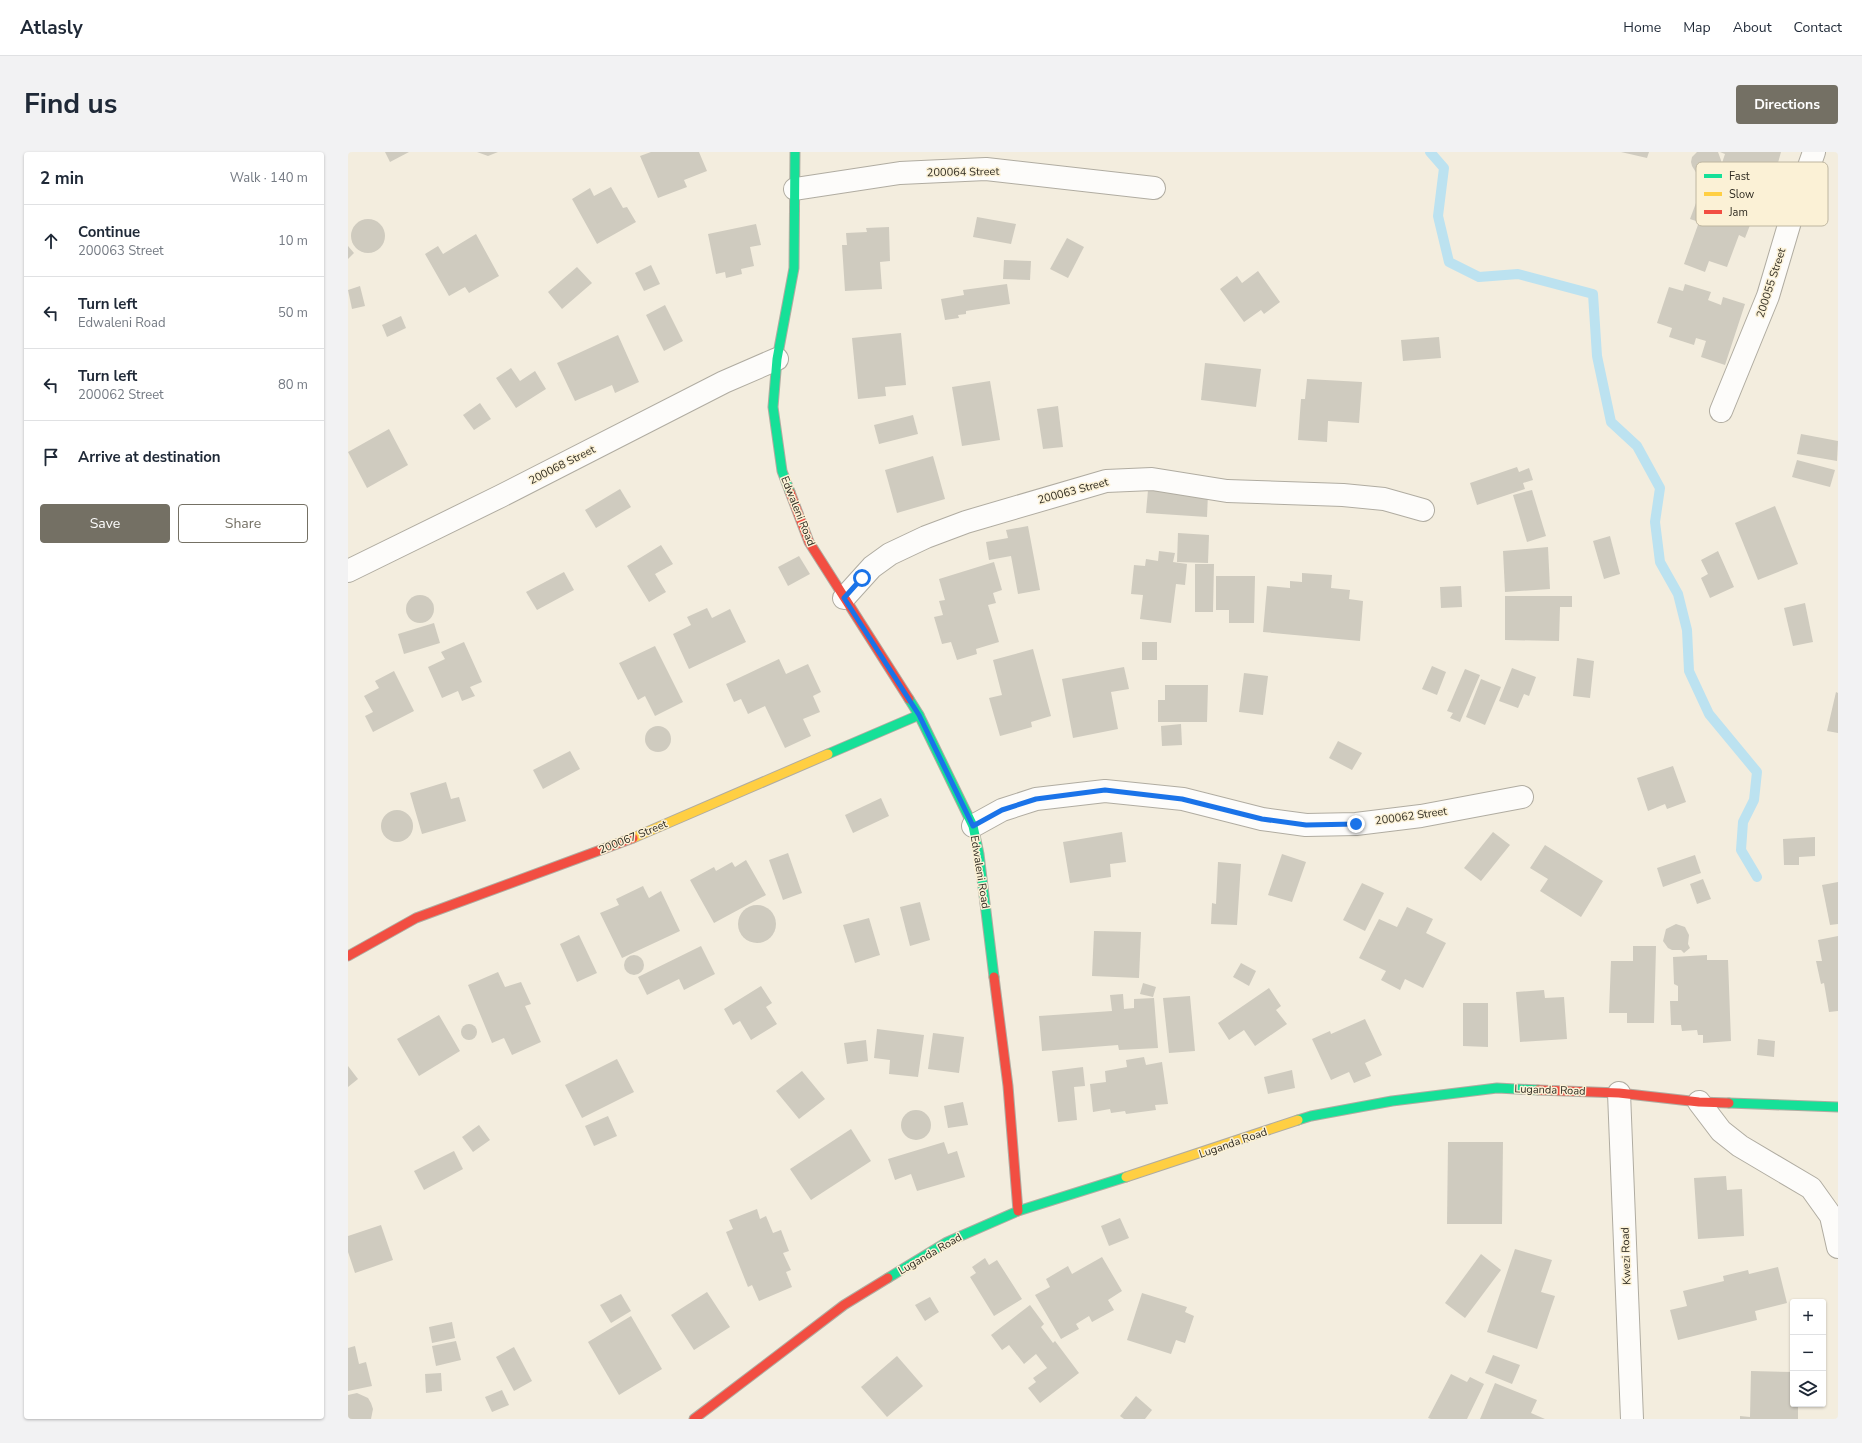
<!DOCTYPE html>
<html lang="en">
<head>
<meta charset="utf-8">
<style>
  body { margin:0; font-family:"Nunito Sans",sans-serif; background:#f2f2f3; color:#1f2937 }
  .controls { position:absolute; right:12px; bottom:12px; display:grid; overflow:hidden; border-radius:4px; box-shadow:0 1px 3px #0004 }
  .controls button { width:36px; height:36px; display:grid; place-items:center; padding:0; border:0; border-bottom:1px solid #e0e1e3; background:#fff; color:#1f2937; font:20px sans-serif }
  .stop { position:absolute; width:12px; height:12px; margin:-9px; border:3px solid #1a73e8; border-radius:50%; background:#fff }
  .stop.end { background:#1a73e8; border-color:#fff; box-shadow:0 1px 4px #0008 }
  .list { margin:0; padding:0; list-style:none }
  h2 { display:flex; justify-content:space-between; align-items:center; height:52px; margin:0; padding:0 16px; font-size:17px }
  h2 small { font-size:13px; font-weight:400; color:#747a83 }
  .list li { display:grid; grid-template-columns:26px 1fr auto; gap:12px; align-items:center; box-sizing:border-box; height:72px; padding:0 16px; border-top:1px solid #e0e1e3 }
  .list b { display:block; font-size:15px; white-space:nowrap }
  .list p { margin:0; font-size:13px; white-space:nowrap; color:#747a83 }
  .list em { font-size:13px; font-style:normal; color:#747a83 }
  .actions { display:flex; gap:8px; padding:12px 16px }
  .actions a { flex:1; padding:9px 0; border:1px solid #747064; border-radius:4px; text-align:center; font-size:14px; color:#747064 }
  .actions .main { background:#747064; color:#fff }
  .icon { flex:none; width:22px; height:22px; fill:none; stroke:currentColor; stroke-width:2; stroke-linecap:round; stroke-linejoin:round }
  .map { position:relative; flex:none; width:1490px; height:1267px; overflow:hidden; border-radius:4px }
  header { display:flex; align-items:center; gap:24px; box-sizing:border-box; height:56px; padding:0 20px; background:#fff; border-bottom:1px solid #e0e1e3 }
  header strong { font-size:19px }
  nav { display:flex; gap:22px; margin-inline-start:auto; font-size:14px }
  .intro { display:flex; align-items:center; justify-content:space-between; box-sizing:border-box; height:96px; padding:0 24px }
  h1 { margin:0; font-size:28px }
  .button { padding:10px 18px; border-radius:4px; background:#747064; color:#fff; font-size:14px; font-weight:700 }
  main { display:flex; gap:24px; padding:0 24px }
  aside { flex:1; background:#fff; border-radius:4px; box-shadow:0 1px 3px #0004 }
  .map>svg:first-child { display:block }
</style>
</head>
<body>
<header>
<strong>Atlasly</strong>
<nav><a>Home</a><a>Map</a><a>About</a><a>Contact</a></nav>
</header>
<div class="intro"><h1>Find us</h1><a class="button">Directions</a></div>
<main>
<aside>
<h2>2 min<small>Walk · 140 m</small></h2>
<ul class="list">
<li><svg class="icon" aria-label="ahead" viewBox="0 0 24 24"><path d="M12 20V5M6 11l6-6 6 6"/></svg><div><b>Continue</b><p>200063 Street</p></div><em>10 m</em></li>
<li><svg class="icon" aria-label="left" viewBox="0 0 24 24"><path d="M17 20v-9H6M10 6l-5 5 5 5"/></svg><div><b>Turn left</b><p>Edwaleni Road</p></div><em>50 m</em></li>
<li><svg class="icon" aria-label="left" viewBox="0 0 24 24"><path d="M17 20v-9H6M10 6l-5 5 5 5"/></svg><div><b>Turn left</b><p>200062 Street</p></div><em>80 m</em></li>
<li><svg class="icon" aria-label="arrive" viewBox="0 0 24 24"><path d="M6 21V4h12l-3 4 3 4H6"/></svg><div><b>Arrive at destination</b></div></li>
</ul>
<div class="actions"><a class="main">Save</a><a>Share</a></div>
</aside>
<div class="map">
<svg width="1490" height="1267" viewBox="0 0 1490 1267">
  <rect width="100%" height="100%" fill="#f3edde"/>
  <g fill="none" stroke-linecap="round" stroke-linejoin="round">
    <polyline stroke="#bce2f0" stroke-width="10" points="1082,0 1096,16 1090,64 1101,110 1131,125 1170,122 1245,142 1249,204 1263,270 1289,294 1312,336 1307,370 1312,410 1330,442 1339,478 1341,519 1361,562 1409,620 1406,648 1395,670 1393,698 1409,725"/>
  </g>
  <g fill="#cfcbbf">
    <polygon points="37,0 61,0 42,10"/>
    <polygon points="129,0 150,0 140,4"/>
    <polygon points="303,0 351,0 359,19 336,28 339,35 310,46 292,4"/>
    <polygon points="1273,0 1301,0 1299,6"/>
    <polygon points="1349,0 1370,0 1374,11 1377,2 1372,0 1433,0 1428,18 1415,14 1407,40 1382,33 1385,24 1372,20 1362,26 1357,26 1349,22 1344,14 1343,10 1344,5"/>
    <polygon points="263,35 275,56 279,55 288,70 249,92 224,47 242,36 246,44"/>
    <polygon points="1351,43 1406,63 1397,86 1391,83 1379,115 1361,109 1357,120 1336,112 1351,70 1342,67"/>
    <polygon points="629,65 668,72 663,92 625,85"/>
    <circle cx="20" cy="84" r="17"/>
    <polygon points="408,72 413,93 402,95 406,114 393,117 394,122 378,126 377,120 368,122 360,82"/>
    <polygon points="541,75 542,109 532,110 534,137 497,139 494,93 499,93 498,81 519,80 518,76"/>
    <polygon points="128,82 151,124 121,141 117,135 101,144 77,102 90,94 95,102"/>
    <polygon points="719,86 736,95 720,126 702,117"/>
    <polygon points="0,94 6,101 0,107"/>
    <polygon points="656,108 683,109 682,128 655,127"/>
    <polygon points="303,113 312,132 296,139 287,121"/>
    <polygon points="229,115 244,131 214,157 200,140"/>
    <polygon points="910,119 932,150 916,162 913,158 896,170 872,137 889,124 894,131"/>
    <polygon points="659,132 662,152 618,159 618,162 610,163 611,166 597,168 593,147 616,143 615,138"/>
    <polygon points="1337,132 1363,140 1360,148 1373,153 1375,145 1397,152 1377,213 1353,205 1358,189 1348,186 1346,193 1321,185 1324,176 1309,171 1321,135 1335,139"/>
    <polygon points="12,134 17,154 4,157 0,138"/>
    <polygon points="317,153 335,189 316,199 298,163"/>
    <polygon points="53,164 58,176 39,185 34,173"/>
    <polygon points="553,181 558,233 537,235 538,244 510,247 504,186"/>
    <polygon points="270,183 291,230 267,241 264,233 227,249 209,211"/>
    <polygon points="1091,185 1093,206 1055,209 1053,188"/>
    <polygon points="857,211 913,217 908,255 853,248"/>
    <polygon points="163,216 172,229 187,219 198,237 168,256 148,226"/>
    <polygon points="959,227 1014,230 1011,271 980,269 979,290 950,288 953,247 957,247"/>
    <polygon points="642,229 652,288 614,294 604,235"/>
    <polygon points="132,251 143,267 126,278 115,263"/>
    <polygon points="710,254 715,295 695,297 689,257"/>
    <polygon points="565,263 570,282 531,292 526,273"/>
    <polygon points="41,277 60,313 19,336 0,300"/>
    <polygon points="1453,282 1490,289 1489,309 1449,302"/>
    <polygon points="585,304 597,347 549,361 537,318"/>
    <polygon points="1449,308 1487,318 1482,335 1444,325"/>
    <polygon points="1169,315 1171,320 1181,316 1185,328 1175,331 1177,337 1129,353 1122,331"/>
    <polygon points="272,337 283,355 248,376 237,358"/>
    <polygon points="800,338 860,342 859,365 798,361"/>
    <polygon points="1184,338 1198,384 1179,390 1165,343"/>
    <polygon points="1427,354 1450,412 1410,428 1387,371"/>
    <polygon points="680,374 692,438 670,442 663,404 641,408 638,390 660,386 658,378"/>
    <polygon points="830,381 861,383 860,411 829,410"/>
    <polygon points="1262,384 1272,422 1256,427 1245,389"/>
    <polygon points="313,393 325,412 307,422 318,440 301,450 279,414"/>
    <polygon points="1200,395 1202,437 1157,440 1155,399"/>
    <polygon points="811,399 827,401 825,410 839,412 837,433 828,432 823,471 792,467 795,443 783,442 786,413 797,414 798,407 810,409"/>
    <polygon points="1370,399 1386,435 1362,446 1353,426 1360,422 1353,408"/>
    <polygon points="451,404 462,422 440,434 430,415"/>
    <polygon points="646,410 654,438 645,441 648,451 640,453 651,490 628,497 629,502 609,508 603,490 594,492 586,465 595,463 591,449 597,448 591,427"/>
    <polygon points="847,412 866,412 865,460 847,460"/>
    <polygon points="216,420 226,438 189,458 178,440"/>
    <polygon points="954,421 984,423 983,436 1002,438 1001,447 1015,449 1012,489 915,480 919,434 942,436 942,429 954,430"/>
    <polygon points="868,424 907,424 906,471 881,471 881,458 868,458"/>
    <polygon points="1113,434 1114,455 1093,456 1092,435"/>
    <circle cx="72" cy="457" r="14"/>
    <polygon points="1157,444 1224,444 1224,455 1212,455 1211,489 1157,488"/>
    <polygon points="1457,451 1465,490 1445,494 1436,456"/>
    <polygon points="359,456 364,466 382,457 398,490 341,517 325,482 343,473 339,465"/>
    <polygon points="86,471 92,491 56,502 50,482"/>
    <polygon points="116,490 134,530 122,535 127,544 114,549 110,539 94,546 80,515 97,507 93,500"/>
    <rect x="794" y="490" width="15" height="18"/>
    <polygon points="307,494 335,550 307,564 297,544 290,548 271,511"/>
    <polygon points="685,497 703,564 683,570 684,575 652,584 641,546 654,543 645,508"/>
    <polygon points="1229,506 1246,509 1242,546 1225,544"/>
    <polygon points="431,507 438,522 460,512 473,540 465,544 472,560 455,567 463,584 437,596 417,554 400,562 393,547 386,550 378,532"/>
    <polygon points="1084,514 1098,520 1089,543 1074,537"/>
    <polygon points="776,515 781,537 763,540 770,577 725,586 714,527"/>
    <polygon points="1164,516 1188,525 1181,544 1176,542 1170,556 1151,549"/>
    <polygon points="1117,517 1132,523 1112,570 1102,566 1105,561 1099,559"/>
    <polygon points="46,519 66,559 25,580 17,564 25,560 16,544 31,536 27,529"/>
    <polygon points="896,521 920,524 915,563 891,560"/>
    <polygon points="1133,527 1153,535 1137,573 1118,565"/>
    <polygon points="817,533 860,533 859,570 810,570 810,548 817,548"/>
    <polygon points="1488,540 1490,541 1490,581 1479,579"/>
    <polygon points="833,572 834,593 814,594 813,574"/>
    <circle cx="310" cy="587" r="13"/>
    <polygon points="990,589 1014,601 1004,618 981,606"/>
    <polygon points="222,599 232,617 195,637 185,618"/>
    <polygon points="1325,614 1338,650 1319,657 1317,652 1300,659 1289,626"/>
    <polygon points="98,630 103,647 111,645 118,669 74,682 62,641"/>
    <polygon points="533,646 541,664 505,681 497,663"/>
    <circle cx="49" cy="674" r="16"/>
    <polygon points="774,680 778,710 762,712 763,725 722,731 715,690"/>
    <polygon points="1145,680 1162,693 1133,729 1116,716"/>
    <polygon points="1467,685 1467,704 1451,705 1451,713 1436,713 1435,687"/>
    <polygon points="1197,693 1255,729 1233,765 1192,739 1200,727 1182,716"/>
    <polygon points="440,701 454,741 435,748 421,708"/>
    <polygon points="934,702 958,710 944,750 920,743"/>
    <polygon points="1347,703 1353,721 1315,735 1309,716"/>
    <polygon points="398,708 418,743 366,771 342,728 366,715 368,719 384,710 387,715"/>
    <polygon points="870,710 893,712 889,773 863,772 864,751 868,752"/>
    <polygon points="1355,727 1363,747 1349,752 1342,732"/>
    <polygon points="1490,730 1490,772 1482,773 1474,733"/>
    <polygon points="1014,731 1036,741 1017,779 995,768"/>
    <polygon points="295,734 301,746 313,739 332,779 274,806 252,761 271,753 268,747"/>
    <polygon points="572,750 582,788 562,794 552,755"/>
    <circle cx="409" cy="772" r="19"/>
    <polygon points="1059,755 1085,767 1078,781 1098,791 1075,836 1057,827 1052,838 1033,828 1038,819 1011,806 1031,767 1049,775"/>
    <polygon points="521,766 532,803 507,811 495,773"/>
    <polygon points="1328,772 1337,775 1341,783 1340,792 1342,796 1336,801 1333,798 1324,798 1320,796 1315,789 1318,777"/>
    <polygon points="746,779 793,780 791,826 744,824"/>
    <polygon points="231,783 249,821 229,830 212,792"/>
    <polygon points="1490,784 1490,859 1481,860 1476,831 1473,832 1468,809 1474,809 1470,788"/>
    <polygon points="353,794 367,822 336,838 331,827 299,843 290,825"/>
    <polygon points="1285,794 1308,794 1306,871 1279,871 1279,861 1261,861 1263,809 1285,809"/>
    <circle cx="286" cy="813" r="10"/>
    <polygon points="1359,803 1359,808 1380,808 1383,889 1355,891 1355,883 1350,883 1349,878 1334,879 1333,873 1323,873 1322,849 1330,849 1330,834 1326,832 1325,805"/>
    <polygon points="893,811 908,819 901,834 885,825"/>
    <polygon points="150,820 157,835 173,830 183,852 177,854 193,890 164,903 156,886 144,891 120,833"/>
    <polygon points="795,831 808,835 805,845 792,842"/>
    <polygon points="413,834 424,851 418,855 429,872 403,888 392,869 385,873 376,857"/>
    <polygon points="921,836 933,854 928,858 939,872 907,894 896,878 881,888 870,871"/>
    <polygon points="1196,838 1197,846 1216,845 1219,887 1172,890 1168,840"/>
    <polygon points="775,842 776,857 786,856 786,847 806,846 810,896 771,898 770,893 694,899 691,864 764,859 762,843"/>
    <polygon points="842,844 847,899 821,901 815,846"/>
    <polygon points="1115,851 1140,851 1140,895 1115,894"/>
    <polygon points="91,863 112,899 71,924 49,887"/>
    <polygon points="1017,867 1034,903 1017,911 1023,924 1006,931 1001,920 983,928 964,887 982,879 983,882"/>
    <circle cx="121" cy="880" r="8"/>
    <polygon points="529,877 576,883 570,925 541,922 542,908 526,906"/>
    <polygon points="585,881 616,885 611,921 580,917"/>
    <polygon points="1410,887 1427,889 1426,905 1409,903"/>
    <polygon points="518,888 520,909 499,912 496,891"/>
    <polygon points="796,905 798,913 814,910 820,952 807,953 808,958 778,962 777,959 763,961 762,957 745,960 742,932 758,930 757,919 779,915 778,908"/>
    <polygon points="269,907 286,940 234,966 217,933"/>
    <polygon points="0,914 10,927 0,935"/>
    <polygon points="735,915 737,934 726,935 729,968 710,970 704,919"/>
    <polygon points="944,918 947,936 920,942 916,925"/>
    <polygon points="454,919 477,947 451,967 428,939"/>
    <polygon points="615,950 620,973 600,976 596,954"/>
    <circle cx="568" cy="973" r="15"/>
    <polygon points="260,964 269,984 246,994 237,974"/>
    <polygon points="131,973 142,988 125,1000 114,985"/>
    <polygon points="503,977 523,1009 463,1048 442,1017"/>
    <polygon points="596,990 600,1002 609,999 617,1025 569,1039 563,1022 547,1028 540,1007"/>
    <polygon points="1100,990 1155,990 1154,1072 1099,1072"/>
    <polygon points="106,999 115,1017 76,1038 66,1019"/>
    <polygon points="1378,1024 1379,1038 1394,1037 1396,1084 1350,1087 1346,1026"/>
    <polygon points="409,1057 412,1067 418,1064 425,1081 433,1078 441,1099 435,1101 443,1118 438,1120 444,1135 411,1149 404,1133 400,1135 378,1080 385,1077 381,1068"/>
    <polygon points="772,1066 781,1086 761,1094 753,1074"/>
    <polygon points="33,1073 45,1108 7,1121 0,1100 0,1084"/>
    <polygon points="1167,1097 1204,1108 1193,1140 1207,1144 1189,1197 1139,1180"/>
    <polygon points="1133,1102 1153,1118 1117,1166 1097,1151"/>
    <polygon points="754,1105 774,1139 760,1148 766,1158 744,1170 741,1164 728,1172 731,1177 713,1187 687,1143 702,1135 698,1127 720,1114 724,1122"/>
    <polygon points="637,1106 641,1113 649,1108 674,1147 646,1164 622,1125 628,1121 624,1115"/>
    <polygon points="1430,1115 1439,1151 1407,1159 1409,1168 1330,1188 1322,1158 1339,1154 1335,1139 1376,1129 1375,1124 1400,1118 1401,1122"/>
    <polygon points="359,1140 382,1175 346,1198 323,1163"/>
    <polygon points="794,1141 839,1155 837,1160 846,1164 837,1191 828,1188 823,1202 779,1188"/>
    <polygon points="273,1142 283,1159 263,1171 252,1153"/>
    <polygon points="582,1145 591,1160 577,1169 567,1153"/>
    <polygon points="682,1153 696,1172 693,1175 705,1191 707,1189 731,1221 692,1251 680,1236 688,1230 685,1226 699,1216 688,1202 676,1212 661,1193 654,1198 643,1183"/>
    <polygon points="283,1164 314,1217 271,1243 240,1190"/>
    <polygon points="104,1170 107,1186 84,1191 81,1175"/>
    <polygon points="108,1189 113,1208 88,1214 84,1194"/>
    <polygon points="7,1194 11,1212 18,1210 24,1234 0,1239 0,1196"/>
    <polygon points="166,1195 184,1229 166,1239 148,1205"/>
    <polygon points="1145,1203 1172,1213 1164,1232 1137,1221"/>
    <polygon points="549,1204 575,1234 539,1265 513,1235"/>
    <polygon points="1403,1219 1445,1220 1445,1252 1450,1252 1450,1267 1392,1267 1392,1264 1402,1265"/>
    <polygon points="93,1221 94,1239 78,1241 77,1222"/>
    <polygon points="1103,1222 1119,1230 1122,1225 1136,1232 1119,1267 1083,1267 1080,1266"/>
    <polygon points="1147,1231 1189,1248 1183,1261 1197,1267 1132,1267"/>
    <polygon points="154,1238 161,1253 144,1260 137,1245"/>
    <polygon points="9,1241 20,1246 23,1251 25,1257 23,1267 0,1267 0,1243"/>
    <polygon points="788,1244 804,1258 797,1267 776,1267 772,1264"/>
  </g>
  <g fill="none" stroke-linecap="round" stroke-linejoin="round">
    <defs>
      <g id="street">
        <polyline points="447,37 552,21 638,17 806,36"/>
        <polyline points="1373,259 1420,144 1444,63 1466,0"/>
        <polyline points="0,419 153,344 376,230 429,207"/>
        <polyline points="496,446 524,415 542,402 578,385 618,370 758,329 804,327 879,339 995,343 1036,347 1075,358"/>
        <polyline points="625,674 654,658 688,647 757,639 835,647 914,667 958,673 1008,672 1073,664 1174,645"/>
        <polyline points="1271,941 1284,1267"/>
        <polyline points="1351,950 1373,979 1392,994 1463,1036 1483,1064 1490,1095"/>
      </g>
      <g id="fast">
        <polyline points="442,340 434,319 425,255 429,207 446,116 447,0"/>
        <polyline points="561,547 571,563 625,674 631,702 646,825"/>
        <polyline points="480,602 571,563"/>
        <polyline points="1381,951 1490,955"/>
        <polyline points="950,968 963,964 1044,949 1149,936 1190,938"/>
        <polyline points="540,1126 599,1090 670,1059 778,1025"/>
      </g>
      <g id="slow">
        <polyline points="285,686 480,602"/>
        <polyline points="778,1025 950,968"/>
      </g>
      <g id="jam">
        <polyline points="442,340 461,390 561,547"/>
        <polyline points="0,804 68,766 285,686"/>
        <polyline points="646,825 660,934 670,1059"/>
        <polyline points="1190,938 1271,941 1351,950 1381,951"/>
        <polyline points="346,1267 496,1153 540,1126"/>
      </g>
    </defs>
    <use href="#street" stroke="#b0aca1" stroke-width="24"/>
    <use href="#fast" stroke="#b0aca1" stroke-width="11"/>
    <use href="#slow" stroke="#b0aca1" stroke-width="11"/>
    <use href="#jam" stroke="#b0aca1" stroke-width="11"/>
    <use href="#street" stroke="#fdfcfa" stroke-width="22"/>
    <use href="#fast" stroke="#16e098" stroke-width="9"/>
    <use href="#slow" stroke="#ffcf43" stroke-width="9"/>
    <use href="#jam" stroke="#f24e42" stroke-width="9"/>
  </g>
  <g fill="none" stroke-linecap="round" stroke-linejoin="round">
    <polyline stroke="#1a73e8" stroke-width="5" points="514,426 496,446 571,563 625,674 654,658 688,647 757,638 834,647 914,667 958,673 1008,672"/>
  </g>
  <g text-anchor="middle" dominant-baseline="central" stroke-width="3" stroke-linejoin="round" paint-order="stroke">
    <g font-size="11" fill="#302c22" stroke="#fbf1d6">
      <text transform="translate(615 20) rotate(-1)">200064 Street</text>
      <text transform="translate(1423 131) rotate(-72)">200055 Street</text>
      <text transform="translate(214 313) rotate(-27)">200068 Street</text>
      <text transform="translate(725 339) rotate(-15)">200063 Street</text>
      <text transform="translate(450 359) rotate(68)">Edwaleni Road</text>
      <text transform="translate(1063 664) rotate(-8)">200062 Street</text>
      <text transform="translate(285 685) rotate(-22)">200067 Street</text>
      <text transform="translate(632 720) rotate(81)">Edwaleni Road</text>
      <text transform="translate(1202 938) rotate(2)">Luganda Road</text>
      <text transform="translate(885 991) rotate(-19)">Luganda Road</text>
      <text transform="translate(582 1102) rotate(-30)">Luganda Road</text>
      <text transform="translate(1278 1104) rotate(-92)">Kwezi Road</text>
    </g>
  </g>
  <rect x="1348" y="10" width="132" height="64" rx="6" fill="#fbf1d6" stroke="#beb6a0" stroke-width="1"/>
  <rect x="1356" y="22" width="18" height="4" fill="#16e098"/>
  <rect x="1356" y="40" width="18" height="4" fill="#ffcf43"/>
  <rect x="1356" y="58" width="18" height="4" fill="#f24e42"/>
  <g font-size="11" fill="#302c22">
    <text x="1381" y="28">Fast</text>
    <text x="1381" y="46">Slow</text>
    <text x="1381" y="64">Jam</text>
  </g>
</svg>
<div class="controls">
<button>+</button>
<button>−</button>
<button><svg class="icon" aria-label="layers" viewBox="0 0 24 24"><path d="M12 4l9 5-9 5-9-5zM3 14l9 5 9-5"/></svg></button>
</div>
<div class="stop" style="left:514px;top:426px"></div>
<div class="stop end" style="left:1008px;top:672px"></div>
</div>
</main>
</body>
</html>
